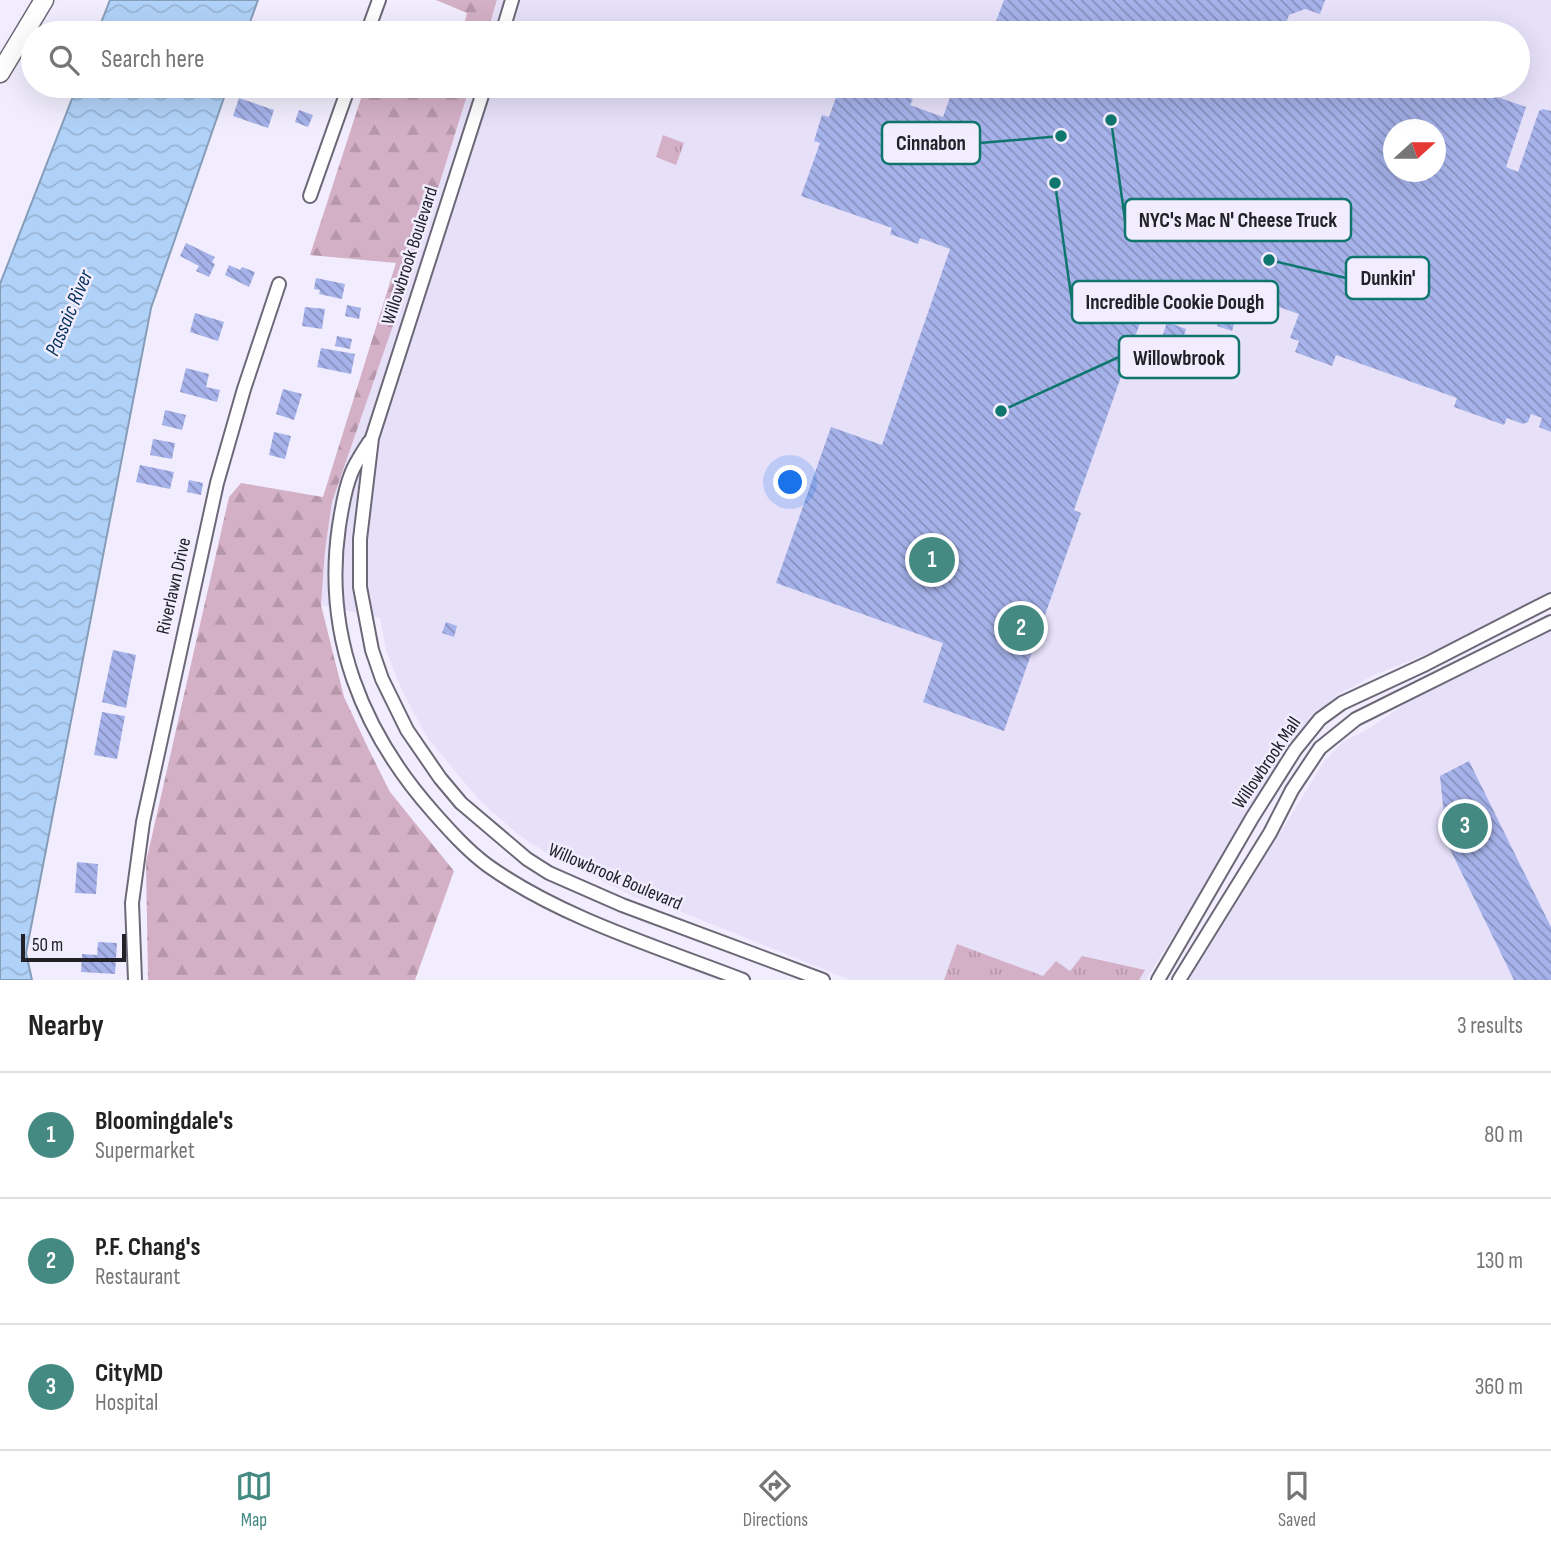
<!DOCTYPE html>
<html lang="en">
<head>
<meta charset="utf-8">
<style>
  body { margin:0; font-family:"Sofia Sans Condensed",sans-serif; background:#f6f6f6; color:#222 }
  .compass { position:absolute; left:1383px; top:119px; width:63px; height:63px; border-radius:50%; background:#fff; box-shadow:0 7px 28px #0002; rotate:69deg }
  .scale { position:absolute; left:21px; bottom:18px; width:105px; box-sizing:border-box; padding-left:7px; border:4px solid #222127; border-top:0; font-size:19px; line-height:24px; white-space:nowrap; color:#222127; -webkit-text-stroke:5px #f1edfe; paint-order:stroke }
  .you { position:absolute; left:791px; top:483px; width:24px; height:24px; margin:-18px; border:5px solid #fff; border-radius:50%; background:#1a73e8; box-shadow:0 0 0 10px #1a73e833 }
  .badge { display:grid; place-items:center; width:46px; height:46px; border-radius:50%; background:#448a83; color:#fff; font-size:23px; font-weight:700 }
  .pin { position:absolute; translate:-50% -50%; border:4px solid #fff; box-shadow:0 2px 7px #0006 }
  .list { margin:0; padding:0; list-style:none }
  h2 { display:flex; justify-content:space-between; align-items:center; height:91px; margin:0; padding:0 28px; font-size:30px }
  h2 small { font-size:23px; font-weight:400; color:#767676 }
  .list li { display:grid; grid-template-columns:46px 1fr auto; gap:21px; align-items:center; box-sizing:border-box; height:126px; padding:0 28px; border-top:2px solid #e0e0e0 }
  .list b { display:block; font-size:26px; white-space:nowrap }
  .list p { margin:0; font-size:23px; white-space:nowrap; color:#767676 }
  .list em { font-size:23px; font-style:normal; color:#767676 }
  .icon { flex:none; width:38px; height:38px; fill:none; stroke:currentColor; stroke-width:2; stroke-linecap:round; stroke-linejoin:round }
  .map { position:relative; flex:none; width:1551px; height:980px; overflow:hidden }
  .search { position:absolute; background:#fff; box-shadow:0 7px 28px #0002; left:21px; right:21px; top:21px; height:77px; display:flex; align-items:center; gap:18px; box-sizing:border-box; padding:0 24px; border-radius:38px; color:#767676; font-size:26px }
  .sheet { height:469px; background:#fff }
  nav { display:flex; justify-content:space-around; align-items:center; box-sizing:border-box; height:98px; border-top:2px solid #e0e0e0; background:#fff; font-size:19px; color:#767676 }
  nav a { display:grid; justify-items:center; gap:4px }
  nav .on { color:#448a83 }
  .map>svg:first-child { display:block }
</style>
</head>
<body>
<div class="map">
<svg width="1551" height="980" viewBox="0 0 1551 980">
  <defs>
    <pattern id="grass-tufts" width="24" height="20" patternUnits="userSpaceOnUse" patternTransform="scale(1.75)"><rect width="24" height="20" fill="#d4b0c6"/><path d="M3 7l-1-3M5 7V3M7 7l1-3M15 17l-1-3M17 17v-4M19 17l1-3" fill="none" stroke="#b697aa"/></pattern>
    <pattern id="forest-firs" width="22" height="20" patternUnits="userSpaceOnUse" patternTransform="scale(1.75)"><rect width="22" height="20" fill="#d4b0c6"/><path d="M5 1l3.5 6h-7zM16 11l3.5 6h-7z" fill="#b697aa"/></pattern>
    <pattern id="water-waves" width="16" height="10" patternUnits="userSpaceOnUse" patternTransform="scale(1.75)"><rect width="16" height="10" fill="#b1d2f8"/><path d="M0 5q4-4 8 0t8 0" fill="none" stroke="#98b4d5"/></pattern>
    <pattern id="building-back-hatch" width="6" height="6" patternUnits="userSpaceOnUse" patternTransform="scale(1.75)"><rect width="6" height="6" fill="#a6b2ea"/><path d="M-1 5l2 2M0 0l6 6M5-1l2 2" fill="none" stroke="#8790be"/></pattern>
  </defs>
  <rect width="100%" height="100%" fill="#f1edfe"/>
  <g fill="#e6e0f9" fill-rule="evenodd">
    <path d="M 497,0 L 1551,0 L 1551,591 L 1434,651 L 1374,675 L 1337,695 L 1315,714 L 1291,746 L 1146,980 L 850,980 L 659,903 L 635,897 L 548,854 L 519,835 L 479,800 L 426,736 L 401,688 L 386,650 L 380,618 L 321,605 L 325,551 L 332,502 L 415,262 L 470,86 L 1518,86 L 1518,33 L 487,33 ZM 1394,130 L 1436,130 L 1436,172 L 1394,172 Z"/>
    <polygon points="1551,627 1551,980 1189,980 1324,762 1344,741 1365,731 1414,698"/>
  </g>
  <g fill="url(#grass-tufts)">
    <polygon points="663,135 684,143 676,165 656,157"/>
    <polygon points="957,944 1043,976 1056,961 1070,971 1082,956 1145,970 1139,980 944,980"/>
  </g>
  <g fill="url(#forest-firs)">
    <polygon points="436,0 497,0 487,33 462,33 467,13"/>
    <polygon points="365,86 470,86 415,262 332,502 325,551 321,605 344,697 370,752 390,792 454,871 415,980 148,980 146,862 229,497 241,483 323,497 396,263 310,255"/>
  </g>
  <g fill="url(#water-waves)" stroke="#869db9" stroke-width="2">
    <polygon points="110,0 258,0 246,33 97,33"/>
    <polygon points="77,86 228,86 151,308 26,953 32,980 0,980 0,284"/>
  </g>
  <g fill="url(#building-back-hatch)" fill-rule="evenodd">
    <polygon points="1004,0 1325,0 1320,14 1305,9 1289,15 1282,33 990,33 998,30 995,24"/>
    <polygon points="969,24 984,29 986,33 966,33"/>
    <path d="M 840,86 L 857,86 L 882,94 L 884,89 L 913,99 L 910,105 L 943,117 L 954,86 L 1465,86 L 1526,107 L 1506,167 L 1518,172 L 1539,111 L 1543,109 L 1551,111 L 1551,432 L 1539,427 L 1542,418 L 1531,414 L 1528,422 L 1523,424 L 1507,418 L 1504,425 L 1454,407 L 1457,398 L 1336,355 L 1332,366 L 1295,352 L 1299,341 L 1290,338 L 1299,314 L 1267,303 L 1266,307 L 1250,301 L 1244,320 L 1236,318 L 1232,331 L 1217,326 L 1220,319 L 1184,306 L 1186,301 L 1152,289 L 1074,510 L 1081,513 L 1004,731 L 923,702 L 943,643 L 776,583 L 831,427 L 882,445 L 950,249 L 920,238 L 918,244 L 890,234 L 892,228 L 801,196 L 820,143 L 814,141 L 822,115 L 829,117 ZM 1394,130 L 1436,130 L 1436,172 L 1394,172 Z"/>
    <polygon points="239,98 274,110 268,128 233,116"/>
    <polygon points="299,110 313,115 308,127 295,122"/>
    <polygon points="186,243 215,257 212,262 215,264 209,277 196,271 199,266 180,256"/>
    <polygon points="229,265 240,270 242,267 255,272 249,287 225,275"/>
    <polygon points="316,278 345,284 342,299 319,294 320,290 314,289"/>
    <polygon points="347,305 361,308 359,319 345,316"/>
    <polygon points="305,307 325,309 322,329 302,326"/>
    <polygon points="195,313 224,322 218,341 190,332"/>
    <polygon points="1167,322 1186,329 1180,348 1161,341"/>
    <polygon points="337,336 352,339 350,349 335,346"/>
    <polygon points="321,348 355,354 351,374 317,367"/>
    <polygon points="186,368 209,374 206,387 220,390 217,402 180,392"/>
    <polygon points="283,389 302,394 294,420 276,414"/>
    <polygon points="165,410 186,415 182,430 162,425"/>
    <polygon points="274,432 291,436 285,459 269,455"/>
    <polygon points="153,439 175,443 172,459 150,455"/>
    <polygon points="140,465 174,472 170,489 136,482"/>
    <polygon points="189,480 203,483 201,495 187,492"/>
    <polygon points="446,622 457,626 454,637 442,633"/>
    <polygon points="113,650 136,655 126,708 102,702"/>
    <polygon points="102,712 125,716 117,759 94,755"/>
    <polygon points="1469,761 1551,927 1551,980 1514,980 1447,843 1440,776"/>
    <polygon points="77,862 98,864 96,894 75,893"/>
    <polygon points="98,942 117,943 115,974 81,972 82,954 97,955"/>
  </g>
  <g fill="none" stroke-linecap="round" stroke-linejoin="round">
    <defs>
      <g id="street">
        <polyline points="367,33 379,0"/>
        <polyline points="502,33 512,0"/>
        <polyline points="485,86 372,438 360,539 360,587 372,650 382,679 407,730 440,778 461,803 527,859 549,873 622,905 823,980"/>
        <polyline points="310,196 349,86"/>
        <path d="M 369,442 C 363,452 355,463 351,474 C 344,491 342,509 339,526 C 323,635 362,732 434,813 C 450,831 467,850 487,865 C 561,918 658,947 743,980"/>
        <polyline points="135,980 132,903 143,822 217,483 244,389 279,284"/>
        <polyline points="1158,980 1252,818 1295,750 1320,719 1342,703 1426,664 1551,600"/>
        <polyline points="1179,980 1270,833 1292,790 1320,748 1356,719 1551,622"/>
      </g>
      <polyline id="secondary" points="0,73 44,0"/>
    </defs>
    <use href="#street" stroke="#6c6877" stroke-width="16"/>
    <use href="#secondary" stroke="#6c6877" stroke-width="21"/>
    <use href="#street" stroke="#fff" stroke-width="12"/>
    <use href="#secondary" stroke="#fff" stroke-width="18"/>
  </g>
  <g text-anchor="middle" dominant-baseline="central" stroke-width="5" stroke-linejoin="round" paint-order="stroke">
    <g font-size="19" fill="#222127" stroke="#f1edfe">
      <text transform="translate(410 256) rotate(-72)">Willowbrook Boulevard</text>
      <text transform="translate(174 586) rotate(-77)">Riverlawn Drive</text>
      <text transform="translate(1267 763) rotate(-56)">Willowbrook Mall</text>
      <text transform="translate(615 877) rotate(23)">Willowbrook Boulevard</text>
    </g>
    <g font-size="21" font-style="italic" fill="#0a3560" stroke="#f1edfe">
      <text transform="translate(69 313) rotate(-67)">Passaic River</text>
    </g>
  </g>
  <path fill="none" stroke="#0f766e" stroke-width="2.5" d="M1061 136L980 143M1111 120L1125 220M1269 260L1346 278M1055 183L1072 302M1001 411L1119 357"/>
  <g fill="#0f766e" stroke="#f1edfe" stroke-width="2.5">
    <circle cx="1061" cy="136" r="7"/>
    <circle cx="1111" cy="120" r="7"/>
    <circle cx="1269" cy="260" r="7"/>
    <circle cx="1055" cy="183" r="7"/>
    <circle cx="1001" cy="411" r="7"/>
  </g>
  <g fill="#f1edfe" stroke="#0f766e" stroke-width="2.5">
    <rect x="882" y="122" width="98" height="42" rx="7"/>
    <rect x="1125" y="199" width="226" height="42" rx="7"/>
    <rect x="1346" y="257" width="83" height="42" rx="7"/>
    <rect x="1072" y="281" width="206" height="42" rx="7"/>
    <rect x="1119" y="336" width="120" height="42" rx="7"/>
  </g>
  <g font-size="21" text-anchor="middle" font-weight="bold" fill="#222127">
    <text x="931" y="150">Cinnabon</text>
    <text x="1238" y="227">NYC's Mac N' Cheese Truck</text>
    <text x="1388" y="285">Dunkin'</text>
    <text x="1175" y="309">Incredible Cookie Dough</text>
    <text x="1179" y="365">Willowbrook</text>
  </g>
</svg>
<svg class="compass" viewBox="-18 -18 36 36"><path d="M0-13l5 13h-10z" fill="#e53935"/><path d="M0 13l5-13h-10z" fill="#767676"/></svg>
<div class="scale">50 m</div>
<div class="you"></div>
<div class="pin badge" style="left:932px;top:560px">1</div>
<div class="pin badge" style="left:1021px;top:628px">2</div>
<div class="pin badge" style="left:1465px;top:826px">3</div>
<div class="search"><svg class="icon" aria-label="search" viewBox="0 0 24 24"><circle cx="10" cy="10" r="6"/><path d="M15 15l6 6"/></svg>Search here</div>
</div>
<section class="sheet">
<h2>Nearby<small>3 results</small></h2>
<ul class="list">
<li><span class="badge">1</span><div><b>Bloomingdale's</b><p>Supermarket</p></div><em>80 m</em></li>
<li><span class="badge">2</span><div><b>P.F. Chang's</b><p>Restaurant</p></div><em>130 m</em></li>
<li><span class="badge">3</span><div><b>CityMD</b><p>Hospital</p></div><em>360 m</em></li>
</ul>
</section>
<nav>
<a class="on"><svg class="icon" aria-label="map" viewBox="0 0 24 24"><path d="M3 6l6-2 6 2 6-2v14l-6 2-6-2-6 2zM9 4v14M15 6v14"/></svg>Map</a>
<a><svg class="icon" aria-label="directions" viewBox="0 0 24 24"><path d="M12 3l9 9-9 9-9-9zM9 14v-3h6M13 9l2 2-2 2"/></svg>Directions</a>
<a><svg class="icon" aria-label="saved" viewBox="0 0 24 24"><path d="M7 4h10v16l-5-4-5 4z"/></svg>Saved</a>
</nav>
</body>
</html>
